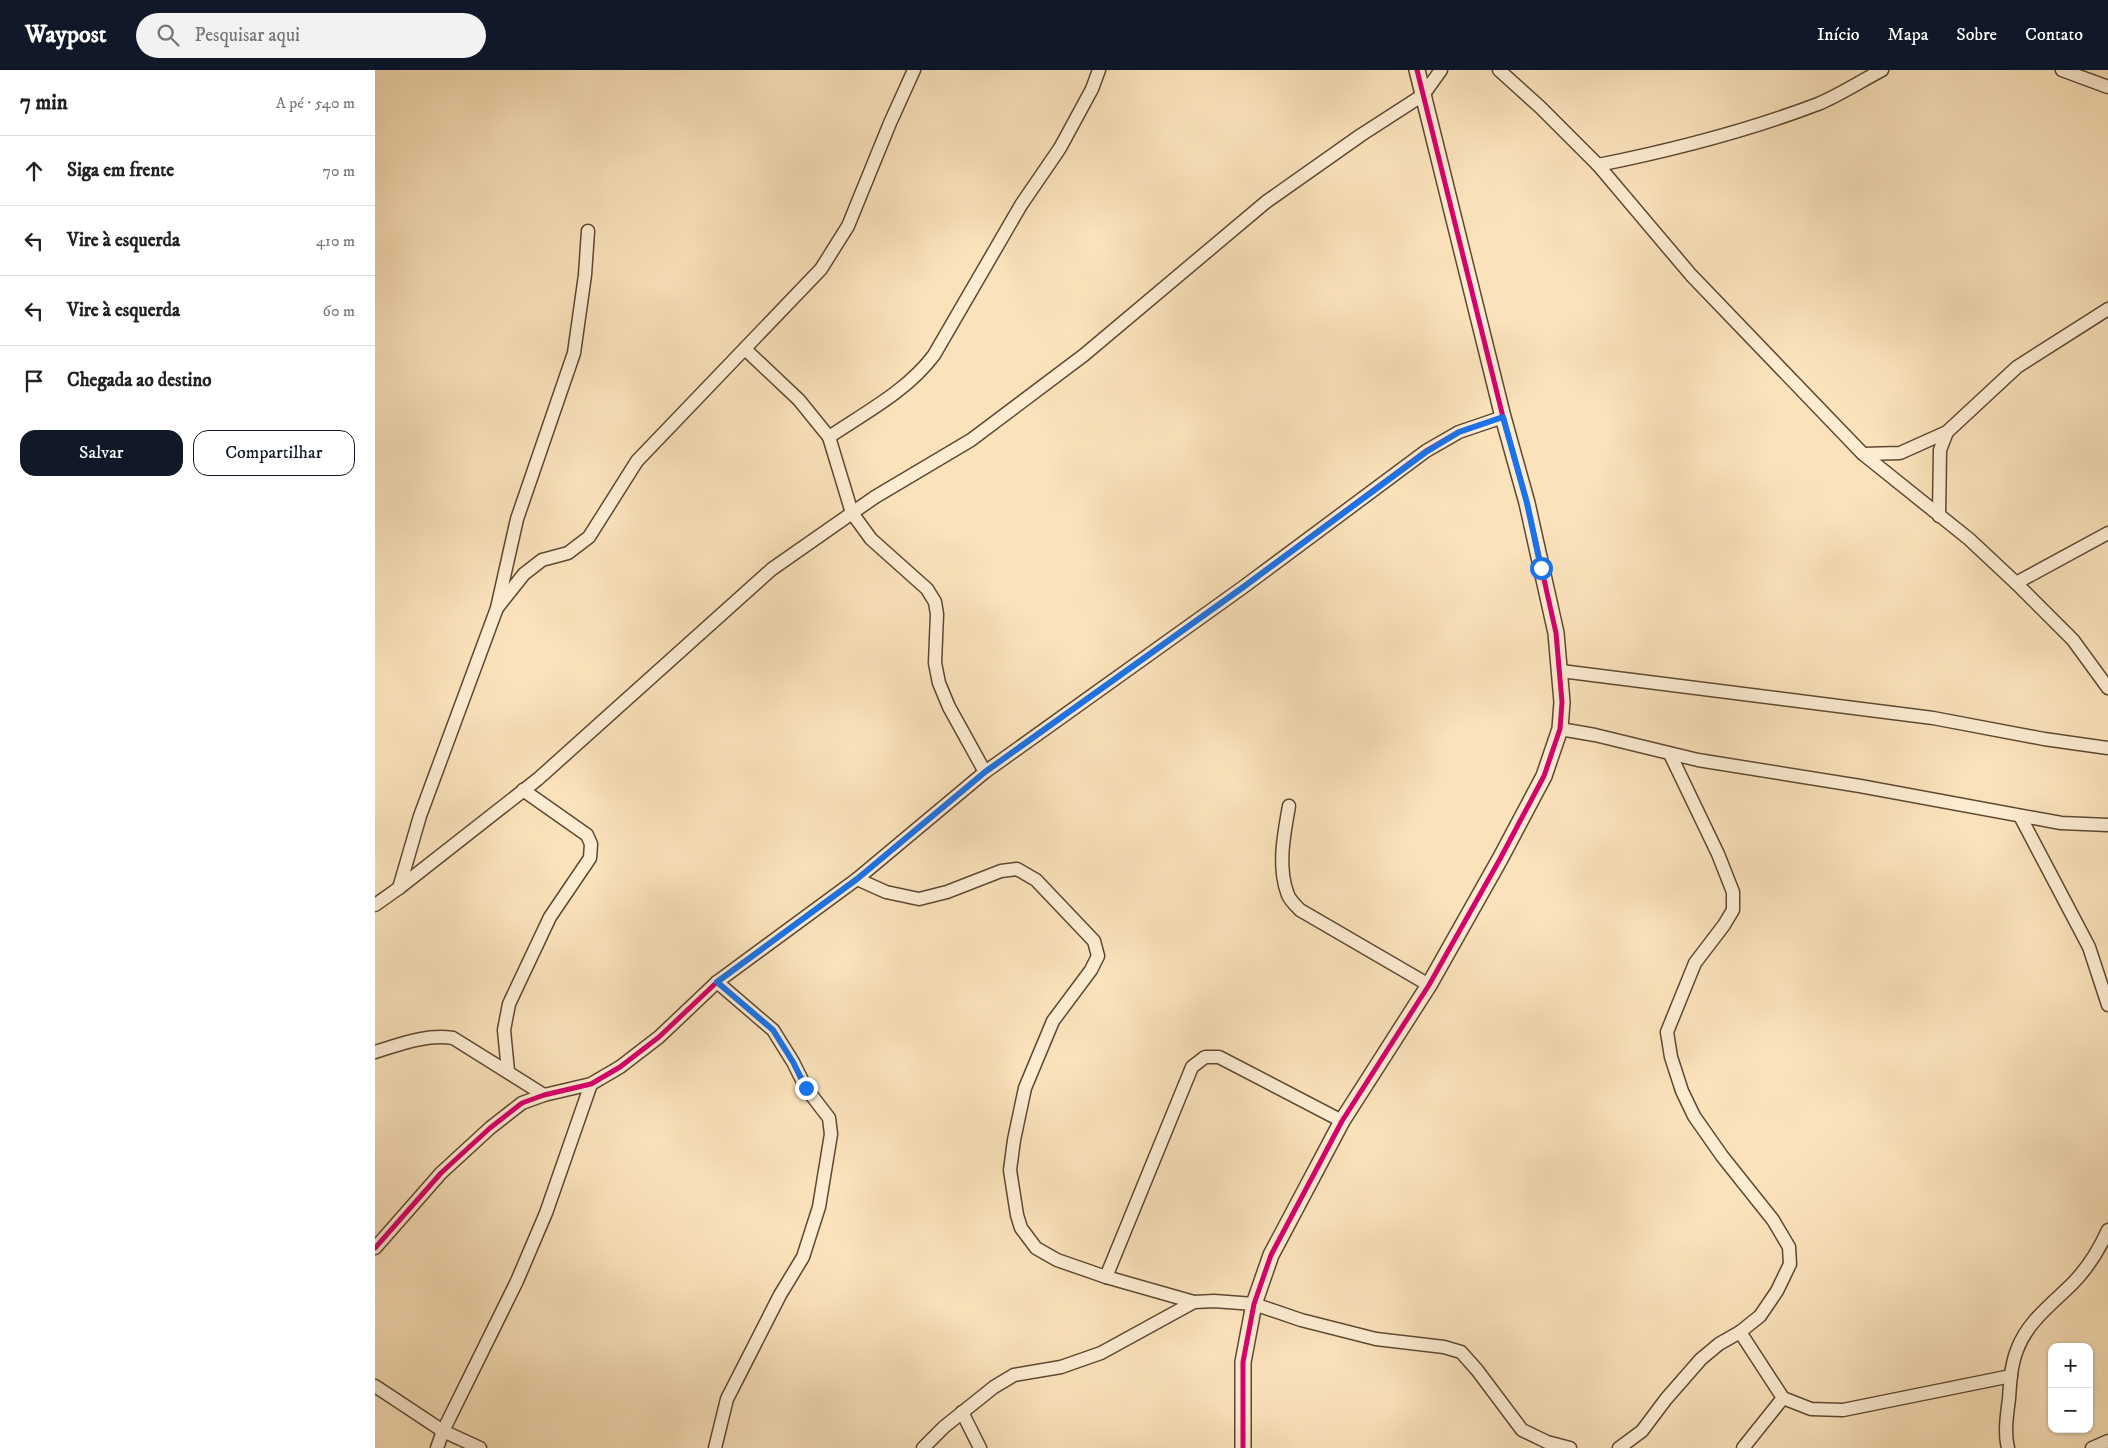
<!DOCTYPE html>
<html lang="pt">
<head>
<meta charset="utf-8">
<style>
  body { margin:0; font-family:"IM FELL DW Pica",serif; background:#f2f2f2; color:#222 }
  .controls { position:absolute; right:15px; bottom:15px; display:grid; overflow:hidden; border-radius:10px; box-shadow:0 1px 4px #0004 }
  .controls button { width:45px; height:45px; display:grid; place-items:center; padding:0; border:0; border-bottom:1px solid #e0e0e0; background:#fff; color:#222; font:25px sans-serif }
  .stop { position:absolute; width:15px; height:15px; margin:-11px; border:4px solid #1a73e8; border-radius:50%; background:#fff }
  .stop.end { background:#1a73e8; border-color:#fff; box-shadow:0 1px 5px #0008 }
  .list { margin:0; padding:0; list-style:none }
  h2 { display:flex; justify-content:space-between; align-items:center; height:65px; margin:0; padding:0 20px; font-size:21px }
  h2 small { font-size:16px; font-weight:400; color:#767676 }
  .list li { display:grid; grid-template-columns:32px 1fr auto; gap:15px; align-items:center; box-sizing:border-box; height:70px; padding:0 20px; border-top:1px solid #e0e0e0 }
  .list b { display:block; font-size:19px; white-space:nowrap }
  .list em { font-size:16px; font-style:normal; color:#767676 }
  .actions { display:flex; gap:10px; padding:15px 20px }
  .actions a { flex:1; padding:11px 0; border:1px solid #111827; border-radius:15px; text-align:center; font-size:18px; color:#111827 }
  .actions .main { background:#111827; color:#fff }
  .icon { flex:none; width:28px; height:28px; fill:none; stroke:currentColor; stroke-width:2; stroke-linecap:round; stroke-linejoin:round }
  .map { position:relative; flex:none; width:1733px; height:1378px; overflow:hidden }
  header { display:flex; align-items:center; gap:30px; box-sizing:border-box; height:70px; padding:0 25px; background:#111827; color:#fff }
  header strong { font-size:24px }
  nav { display:flex; gap:28px; margin-inline-start:auto; font-size:18px }
  .search { width:350px; height:45px; background:#f2f2f2; display:flex; align-items:center; gap:12px; box-sizing:border-box; padding:0 18px; border-radius:28px; color:#767676; font-size:19px }
  main { display:flex }
  aside { flex:1; background:#fff }
  .map>svg:first-child { display:block }
</style>
</head>
<body>
<header>
<strong>Waypost</strong>
<div class="search"><svg class="icon" aria-label="search" viewBox="0 0 24 24"><circle cx="10" cy="10" r="6"/><path d="M15 15l6 6"/></svg>Pesquisar aqui</div>
<nav><a>Início</a><a>Mapa</a><a>Sobre</a><a>Contato</a></nav>
</header>
<main>
<aside>
<h2>7 min<small>A pé · 540 m</small></h2>
<ul class="list">
<li><svg class="icon" aria-label="ahead" viewBox="0 0 24 24"><path d="M12 20V5M6 11l6-6 6 6"/></svg><div><b>Siga em frente</b></div><em>70 m</em></li>
<li><svg class="icon" aria-label="left" viewBox="0 0 24 24"><path d="M17 20v-9H6M10 6l-5 5 5 5"/></svg><div><b>Vire à esquerda</b></div><em>410 m</em></li>
<li><svg class="icon" aria-label="left" viewBox="0 0 24 24"><path d="M17 20v-9H6M10 6l-5 5 5 5"/></svg><div><b>Vire à esquerda</b></div><em>60 m</em></li>
<li><svg class="icon" aria-label="arrive" viewBox="0 0 24 24"><path d="M6 21V4h12l-3 4 3 4H6"/></svg><div><b>Chegada ao destino</b></div></li>
</ul>
<div class="actions"><a class="main">Salvar</a><a>Compartilhar</a></div>
</aside>
<div class="map">
<svg width="1733" height="1378" viewBox="0 0 1733 1378">
  <rect width="100%" height="100%" fill="#fae2ba"/>
  <filter id="stains"><feTurbulence type="fractalNoise" baseFrequency=".004" numOctaves="4"/><feColorMatrix values="0 0 0 0 .2 0 0 0 0 .09 0 0 0 0 .02 0 0 0 .5 -.17"/></filter>
  <radialGradient id="worn" r=".72"><stop offset=".6" stop-color="#630" stop-opacity="0"/><stop offset="1" stop-color="#630" stop-opacity=".3"/></radialGradient>
  <g fill="none" stroke-linecap="round" stroke-linejoin="round">
    <defs>
      <g id="minor">
        <polyline points="1124,0 1165,37 1223,95 1316,205 1488,384 1594,469 1641,513 1698,570 1733,618"/>
        <polyline points="1687,0 1733,17"/>
        <path d="M 1223,95 C 1298,80 1372,61 1443,34 C 1465,25 1486,11 1507,0"/>
        <polyline points="370,279 424,330 454,367 477,443 496,469 552,519 560,532 562,544 560,593 564,613 574,637 610,702"/>
        <path d="M 454,367 C 491,342 532,321 559,285 L 646,135 L 685,78 L 717,19 L 724,0"/>
        <polyline points="1488,384 1525,383 1572,362 1642,297 1733,239"/>
        <polyline points="1564,446 1565,380 1572,362"/>
        <polyline points="1641,513 1733,463"/>
        <polyline points="122,538 149,504 167,490 193,483 214,467 262,391 446,199 473,156 515,53 539,0"/>
        <polyline points="1186,601 1558,648 1669,669 1733,678"/>
        <polyline points="1185,659 1220,665 1323,690 1485,716 1686,753 1733,755"/>
        <path d="M 914,736 C 909,765 902,797 913,825 C 915,830 921,836 925,840 L 1054,915"/>
        <polyline points="1645,746 1714,877 1733,935"/>
        <polyline points="482,809 511,822 544,829 572,822 626,801 642,799 661,810 719,871 723,886 716,900 678,951 650,1018 639,1070 635,1100 642,1145 646,1158 661,1178 682,1190 731,1207 819,1232"/>
        <polyline points="24,818 45,746 122,538 142,449 199,283 210,205 213,161"/>
        <polyline points="0,835 24,818 163,709 397,499 500,427 596,370 709,285 891,132 986,65 1048,25 1066,0"/>
        <path d="M 0,982 C 26,974 51,964 78,968 L 169,1025"/>
        <polyline points="133,1001 129,960 134,934 175,847 215,788 216,774 212,765 148,720"/>
        <polyline points="0,1178 66,1103 115,1058 147,1033 169,1025 216,1014 245,997 284,967 342,912 482,809 610,702 867,518 1051,381 1084,362 1128,347"/>
        <polyline points="731,1207 817,997 830,987 844,987 967,1051"/>
        <polyline points="1365,1262 1408,1328 1436,1339 1468,1340 1636,1306"/>
        <polyline points="0,1316 68,1361 105,1378"/>
        <polyline points="587,1342 605,1378"/>
        <polyline points="62,1378 68,1361 142,1211 171,1143 216,1014"/>
        <polyline points="340,1378 352,1329 405,1225 428,1187 444,1137 456,1064 454,1048 431,1018 418,992 398,960 342,912"/>
        <polyline points="548,1378 569,1357 619,1317 639,1305 686,1297 726,1283 819,1232 839,1231 879,1234 926,1250 1001,1269 1069,1277 1086,1282 1102,1300 1147,1360 1172,1372 1195,1378"/>
        <polyline points="1244,1378 1267,1361 1291,1329 1326,1289 1344,1274 1365,1262 1385,1246 1402,1221 1415,1194 1414,1177 1398,1150 1347,1086 1319,1046 1307,1021 1296,987 1292,962 1320,893 1349,855 1358,840 1358,822 1343,784 1295,684"/>
        <polyline points="1368,1378 1408,1328"/>
        <path d="M 1633,1378 C 1629,1363 1632,1344 1634,1329 C 1635,1313 1636,1295 1642,1280 C 1652,1252 1677,1234 1697,1214 C 1713,1198 1724,1180 1733,1160"/>
        <polyline points="1717,1378 1733,1371"/>
      </g>
      <polyline id="tertiary" points="868,1378 868,1292 879,1234 896,1185 967,1051 1054,915 1125,789 1169,706 1185,659 1187,632 1181,563 1152,433 1128,347 1042,0"/>
    </defs>
    <use href="#minor" stroke="#5e4832" stroke-width="15"/>
    <use href="#tertiary" stroke="#5e4832" stroke-width="18"/>
    <use href="#minor" stroke="#fcecd2" stroke-width="12"/>
    <use href="#tertiary" stroke="#fcecd2" stroke-width="15"/>
    <defs>
      <g id="cycleway">
        <polyline points="0,1178 66,1103 115,1058 147,1033 169,1025 216,1014 245,997 284,967 342,912 482,809 610,702 867,518 1051,381 1084,362 1128,347"/>
        <polyline points="868,1378 868,1292 879,1234 896,1185 967,1051 1054,915 1125,789 1169,706 1185,659 1187,632 1181,563 1152,433 1128,347 1042,0"/>
      </g>
    </defs>
    <use href="#cycleway" stroke="#fcecd2" stroke-width="8"/>
    <use href="#cycleway" stroke="#d6006c" stroke-width="5"/>
  </g>
  <g fill="none" stroke-linecap="round" stroke-linejoin="round">
    <polyline stroke="#1a73e8" stroke-width="6" points="431,1018 418,992 398,960 342,912 482,809 610,702 867,518 1051,382 1084,362 1128,347 1152,433 1166,498"/>
  </g>
  <rect width="100%" height="100%" filter="url(#stains)"/>
  <rect width="100%" height="100%" fill="url(#worn)"/>
</svg>
<div class="controls">
<button>+</button>
<button>−</button>
</div>
<div class="stop" style="left:1166px;top:498px"></div>
<div class="stop end" style="left:431px;top:1018px"></div>
</div>
</main>
</body>
</html>
